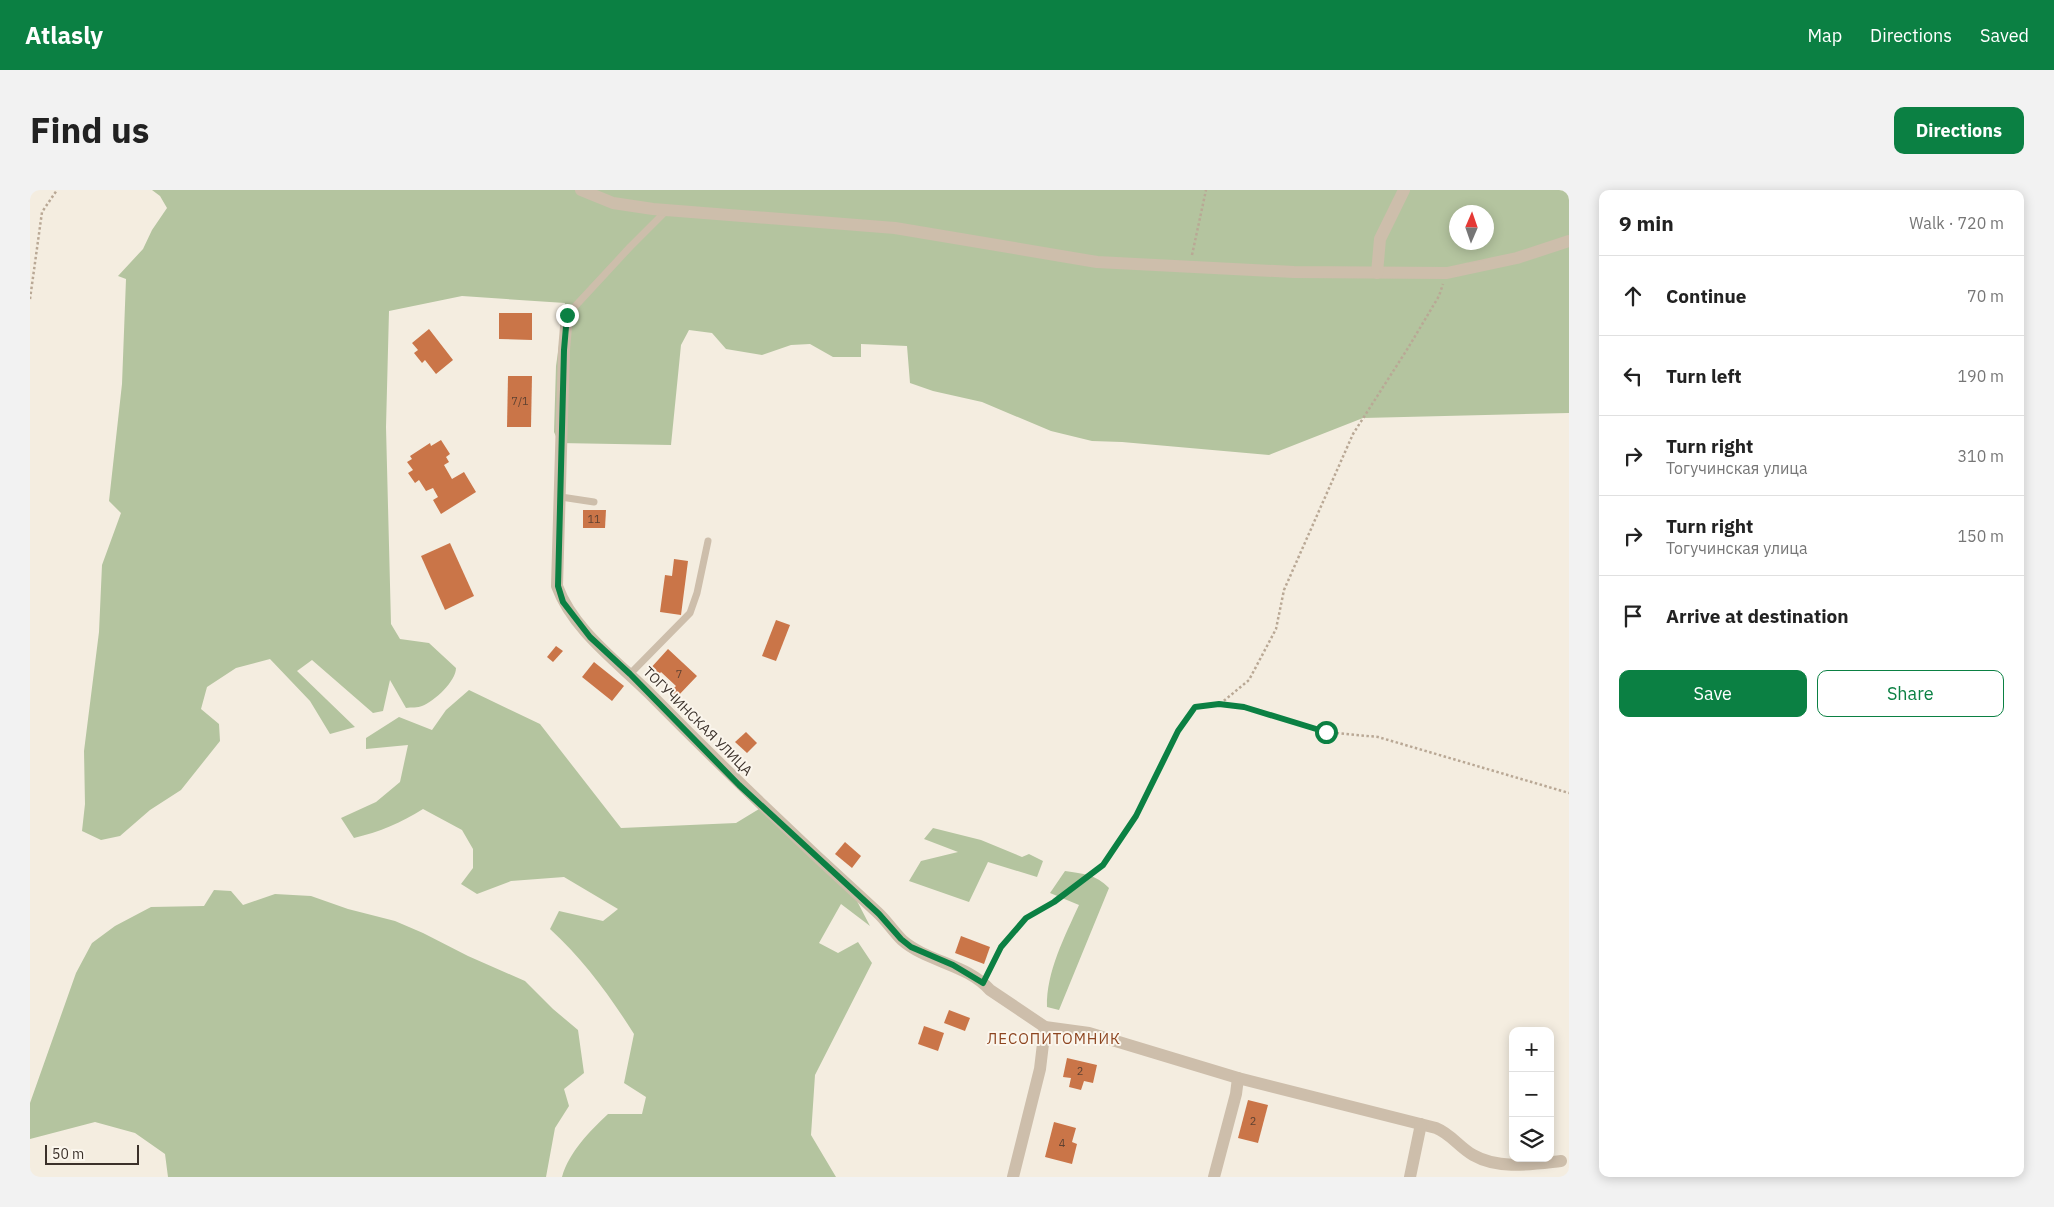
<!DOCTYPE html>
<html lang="en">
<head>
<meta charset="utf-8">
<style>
  body { margin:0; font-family:"IBM Plex Sans",sans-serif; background:#f2f2f2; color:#222 }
  .controls { position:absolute; right:15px; bottom:15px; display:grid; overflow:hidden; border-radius:10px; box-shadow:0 2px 12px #0003 }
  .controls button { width:45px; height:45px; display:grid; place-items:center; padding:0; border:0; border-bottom:1px solid #e0e0e0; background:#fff; color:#222; font:25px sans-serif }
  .compass { position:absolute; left:1419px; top:15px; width:45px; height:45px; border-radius:50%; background:#fff; box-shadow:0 2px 12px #0003; rotate:2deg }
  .scale { position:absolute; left:15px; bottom:12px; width:94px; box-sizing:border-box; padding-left:5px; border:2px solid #3b312a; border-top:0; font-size:14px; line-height:18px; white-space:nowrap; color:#3b312a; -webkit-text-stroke:4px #fbf6ed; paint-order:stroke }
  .stop { position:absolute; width:15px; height:15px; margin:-11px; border:4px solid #0b8043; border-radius:50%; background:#fff }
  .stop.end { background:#0b8043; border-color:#fff; box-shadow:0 1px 5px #0008 }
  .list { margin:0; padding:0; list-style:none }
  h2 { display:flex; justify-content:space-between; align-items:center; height:65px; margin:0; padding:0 20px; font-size:21px }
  h2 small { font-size:16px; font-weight:400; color:#767676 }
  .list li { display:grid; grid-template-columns:32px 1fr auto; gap:15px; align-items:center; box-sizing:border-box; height:80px; padding:0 20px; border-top:1px solid #e0e0e0 }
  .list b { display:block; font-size:19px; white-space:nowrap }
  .list p { margin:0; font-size:16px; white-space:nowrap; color:#767676 }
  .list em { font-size:16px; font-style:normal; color:#767676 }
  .actions { display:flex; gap:10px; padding:15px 20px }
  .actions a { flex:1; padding:11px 0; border:1px solid #0b8043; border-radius:10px; text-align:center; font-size:18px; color:#0b8043 }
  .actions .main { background:#0b8043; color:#fff }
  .icon { flex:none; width:28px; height:28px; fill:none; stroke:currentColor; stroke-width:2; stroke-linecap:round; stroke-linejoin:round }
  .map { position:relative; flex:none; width:1539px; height:987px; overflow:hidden; border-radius:10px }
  header { display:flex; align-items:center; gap:30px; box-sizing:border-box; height:70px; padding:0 25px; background:#0b8043; color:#fff }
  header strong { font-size:24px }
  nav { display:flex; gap:28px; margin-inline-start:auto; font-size:18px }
  .intro { display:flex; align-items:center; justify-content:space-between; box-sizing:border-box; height:120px; padding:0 30px }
  h1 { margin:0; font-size:35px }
  .button { padding:12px 22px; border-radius:10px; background:#0b8043; color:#fff; font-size:18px; font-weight:700 }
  main { display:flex; gap:30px; padding:0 30px }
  aside { flex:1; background:#fff; border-radius:10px; box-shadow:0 2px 12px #0003 }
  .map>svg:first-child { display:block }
</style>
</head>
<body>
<header>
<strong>Atlasly</strong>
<nav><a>Map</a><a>Directions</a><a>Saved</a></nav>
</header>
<div class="intro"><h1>Find us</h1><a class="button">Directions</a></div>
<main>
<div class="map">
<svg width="1539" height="987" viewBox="0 0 1539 987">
  <rect width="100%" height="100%" fill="#f4ede0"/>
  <g fill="#b4c49f" fill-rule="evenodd">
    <path d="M 122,0 L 1539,0 L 1539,223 L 1333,228 L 1239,265 L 1092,252 L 1062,251 L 1021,241 L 952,212 L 903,201 L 880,193 L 877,156 L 831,154 L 831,167 L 803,167 L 780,154 L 761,155 L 732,165 L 696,159 L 682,143 L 659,140 L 651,155 L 641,255 L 529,253 L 524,242 L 526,176 L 535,113 L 432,106 L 359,121 L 356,237 L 361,434 L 370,449 L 399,453 L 426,478 C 426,491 405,511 392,516 C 388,518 381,517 376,518 L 360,490 L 353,521 L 343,523 L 282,470 L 267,481 L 325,537 L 300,544 L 280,511 L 240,469 L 206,478 L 177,497 L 171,519 L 189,534 L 190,551 L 151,600 L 120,620 L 90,646 L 71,650 L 52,641 L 55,614 L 54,561 L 69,442 L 72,375 L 91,323 L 79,311 L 92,194 L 96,89 L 88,86 L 113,59 L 122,40 L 137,18 L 130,6 ZM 1426,22 L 1456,22 L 1456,52 L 1426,52 Z"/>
    <path d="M 439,500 L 510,534 L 591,638 L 706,633 L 729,619 L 827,711 L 840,736 L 811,714 L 789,753 L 808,763 L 828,752 L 842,773 L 785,885 L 781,945 L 806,987 L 532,987 C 539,962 560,941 578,924 L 612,924 L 616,907 L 594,893 L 604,844 C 580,806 553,769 520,739 L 529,721 L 573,731 L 588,719 L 534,687 L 481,691 L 447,704 L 431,694 L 443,678 L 443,659 L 432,640 L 393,619 C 371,633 349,642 324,648 L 311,628 L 346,612 L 370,592 L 378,555 L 336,559 L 336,548 L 369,527 L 402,540 L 416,520 Z"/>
    <polygon points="903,638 951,650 992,667 999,664 1013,671 1007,687 958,672 939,712 879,691 891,671 928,662 894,649"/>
    <path d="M 1035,681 C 1054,684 1065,684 1079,698 L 1029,820 L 1017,817 C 1016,782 1035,746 1049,715 L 1020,703 Z"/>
    <polygon points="184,700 201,701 213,715 245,704 281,706 318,719 365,731 393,743 438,766 495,791 523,819 548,840 554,883 534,899 539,916 525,938 516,987 138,987 135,964 105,943 65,932 0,949 0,913 46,783 62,753 85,736 121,717 174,716"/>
  </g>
  <g fill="#ca7548">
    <polygon points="469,123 502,123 502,150 469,149"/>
    <polygon points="399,139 423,170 406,184 395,170 392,173 384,163 388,160 382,153"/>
    <polygon points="478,186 502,186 501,237 477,237"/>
    <polygon points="411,250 420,264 416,267 419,272 414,275 422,289 434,282 446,302 411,324 403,310 408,307 403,298 396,301 389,290 385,293 378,283 383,280 377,272 382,269 380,266 400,253 401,256"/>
    <polygon points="553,320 576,320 575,338 553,338"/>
    <polygon points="420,353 444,406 415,420 391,366"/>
    <polygon points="644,369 658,371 651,425 630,422 635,385 642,386"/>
    <polygon points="746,430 760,435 746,471 732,466"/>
    <polygon points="526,456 533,461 523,472 517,467"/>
    <polygon points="638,459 667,486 647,507 641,501 646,496 631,482 627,487 619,480"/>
    <polygon points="564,472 594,496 582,511 552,487"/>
    <polygon points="716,542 727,553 717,563 705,552"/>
    <polygon points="815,652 831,666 822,678 805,664"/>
    <polygon points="931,746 960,757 954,774 925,763"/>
    <polygon points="919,820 940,828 935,841 914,833"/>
    <polygon points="894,836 914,843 908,861 888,854"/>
    <polygon points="1037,868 1067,875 1063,893 1054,891 1051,900 1039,897 1041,888 1033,887"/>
    <polygon points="1218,910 1238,915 1228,953 1208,948"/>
    <polygon points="1024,932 1046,938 1042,952 1047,954 1042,974 1015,967"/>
  </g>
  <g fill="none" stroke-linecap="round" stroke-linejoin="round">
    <g stroke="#b9a895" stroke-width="2.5" stroke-dasharray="2.5 2.5" stroke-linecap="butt">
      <polyline points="1162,65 1176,0"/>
      <polyline points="0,109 12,22 27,0"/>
      <polyline points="1190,514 1219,490 1246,439 1254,400 1323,244 1378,158 1409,106 1413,94"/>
      <polyline points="958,783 971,757 996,728 1024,712 1073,675 1106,626 1148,541 1165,517 1189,514 1214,517 1296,542 1348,547 1539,603"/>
    </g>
    <g stroke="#cdbeab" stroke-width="7">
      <polyline points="537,125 600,57 637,20"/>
      <polyline points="531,307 564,312"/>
      <polyline points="600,484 660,423 667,403 678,351"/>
    </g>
    <g stroke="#cdbeab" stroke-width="12">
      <polyline points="551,0 583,13 623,19 865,38 1067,72 1264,82 1417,83 1487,68 1539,51"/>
      <polyline points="1347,83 1350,49 1374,0"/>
      <path d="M 537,125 L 534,160 L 527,396 C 543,440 588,472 620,504 C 694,579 769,651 847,722 C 856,730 863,741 872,750 C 897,772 937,774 960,800 L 1015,837 L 1059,843 L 1208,888 L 1406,938 C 1421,944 1429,957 1443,965 C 1469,980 1503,974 1531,971"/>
      <polyline points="983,987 1010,879 1015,837"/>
      <polyline points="1184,987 1206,904 1208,888"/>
      <polyline points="1380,987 1391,934"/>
    </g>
  </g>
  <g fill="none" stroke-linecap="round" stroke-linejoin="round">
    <polyline stroke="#0b8043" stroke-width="6" points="537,125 534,160 528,396 533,412 560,447 600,484 709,595 849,724 871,749 881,757 923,775 953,793 971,757 996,728 1024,712 1073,675 1106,626 1148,541 1165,517 1189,514 1214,517 1296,542"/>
  </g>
  <g text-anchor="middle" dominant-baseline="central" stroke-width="4" stroke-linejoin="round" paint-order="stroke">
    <g font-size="11" fill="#5f4232">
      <text x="490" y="211">7/1</text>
      <text x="564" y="329">11</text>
      <text x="649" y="484">7</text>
      <text x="1050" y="881">2</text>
      <text x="1223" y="931">2</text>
      <text x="1032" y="953">4</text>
    </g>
    <g font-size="14" fill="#3b312a" stroke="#fbf6ed">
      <text transform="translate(668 531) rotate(45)">ТОГУЧИНСКАЯ УЛИЦА</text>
    </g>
    <g font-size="15" letter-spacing="1" fill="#8d4520" stroke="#fbf6ed">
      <text x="1024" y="848">ЛЕСОПИТОМНИК</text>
    </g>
  </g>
</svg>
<div class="controls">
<button>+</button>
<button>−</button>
<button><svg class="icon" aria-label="layers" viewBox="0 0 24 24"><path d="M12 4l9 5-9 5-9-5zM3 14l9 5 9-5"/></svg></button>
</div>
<svg class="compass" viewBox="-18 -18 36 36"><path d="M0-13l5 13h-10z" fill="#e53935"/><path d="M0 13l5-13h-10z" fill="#767676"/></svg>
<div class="scale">50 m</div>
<div class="stop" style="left:1296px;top:542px"></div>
<div class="stop end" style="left:537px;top:125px"></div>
</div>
<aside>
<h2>9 min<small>Walk · 720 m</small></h2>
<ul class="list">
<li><svg class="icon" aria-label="ahead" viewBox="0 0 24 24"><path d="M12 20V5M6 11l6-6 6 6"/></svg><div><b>Continue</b></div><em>70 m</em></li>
<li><svg class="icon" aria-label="left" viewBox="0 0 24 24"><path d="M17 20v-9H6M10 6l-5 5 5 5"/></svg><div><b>Turn left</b></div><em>190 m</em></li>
<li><svg class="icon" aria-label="right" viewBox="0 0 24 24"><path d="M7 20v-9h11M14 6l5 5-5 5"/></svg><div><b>Turn right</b><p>Тогучинская улица</p></div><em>310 m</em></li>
<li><svg class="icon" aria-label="right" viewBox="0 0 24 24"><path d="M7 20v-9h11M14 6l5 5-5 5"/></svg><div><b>Turn right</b><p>Тогучинская улица</p></div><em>150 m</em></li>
<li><svg class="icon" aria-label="arrive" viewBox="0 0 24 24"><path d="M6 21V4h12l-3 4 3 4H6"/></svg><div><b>Arrive at destination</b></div></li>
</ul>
<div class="actions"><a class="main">Save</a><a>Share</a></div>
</aside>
</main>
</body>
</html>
